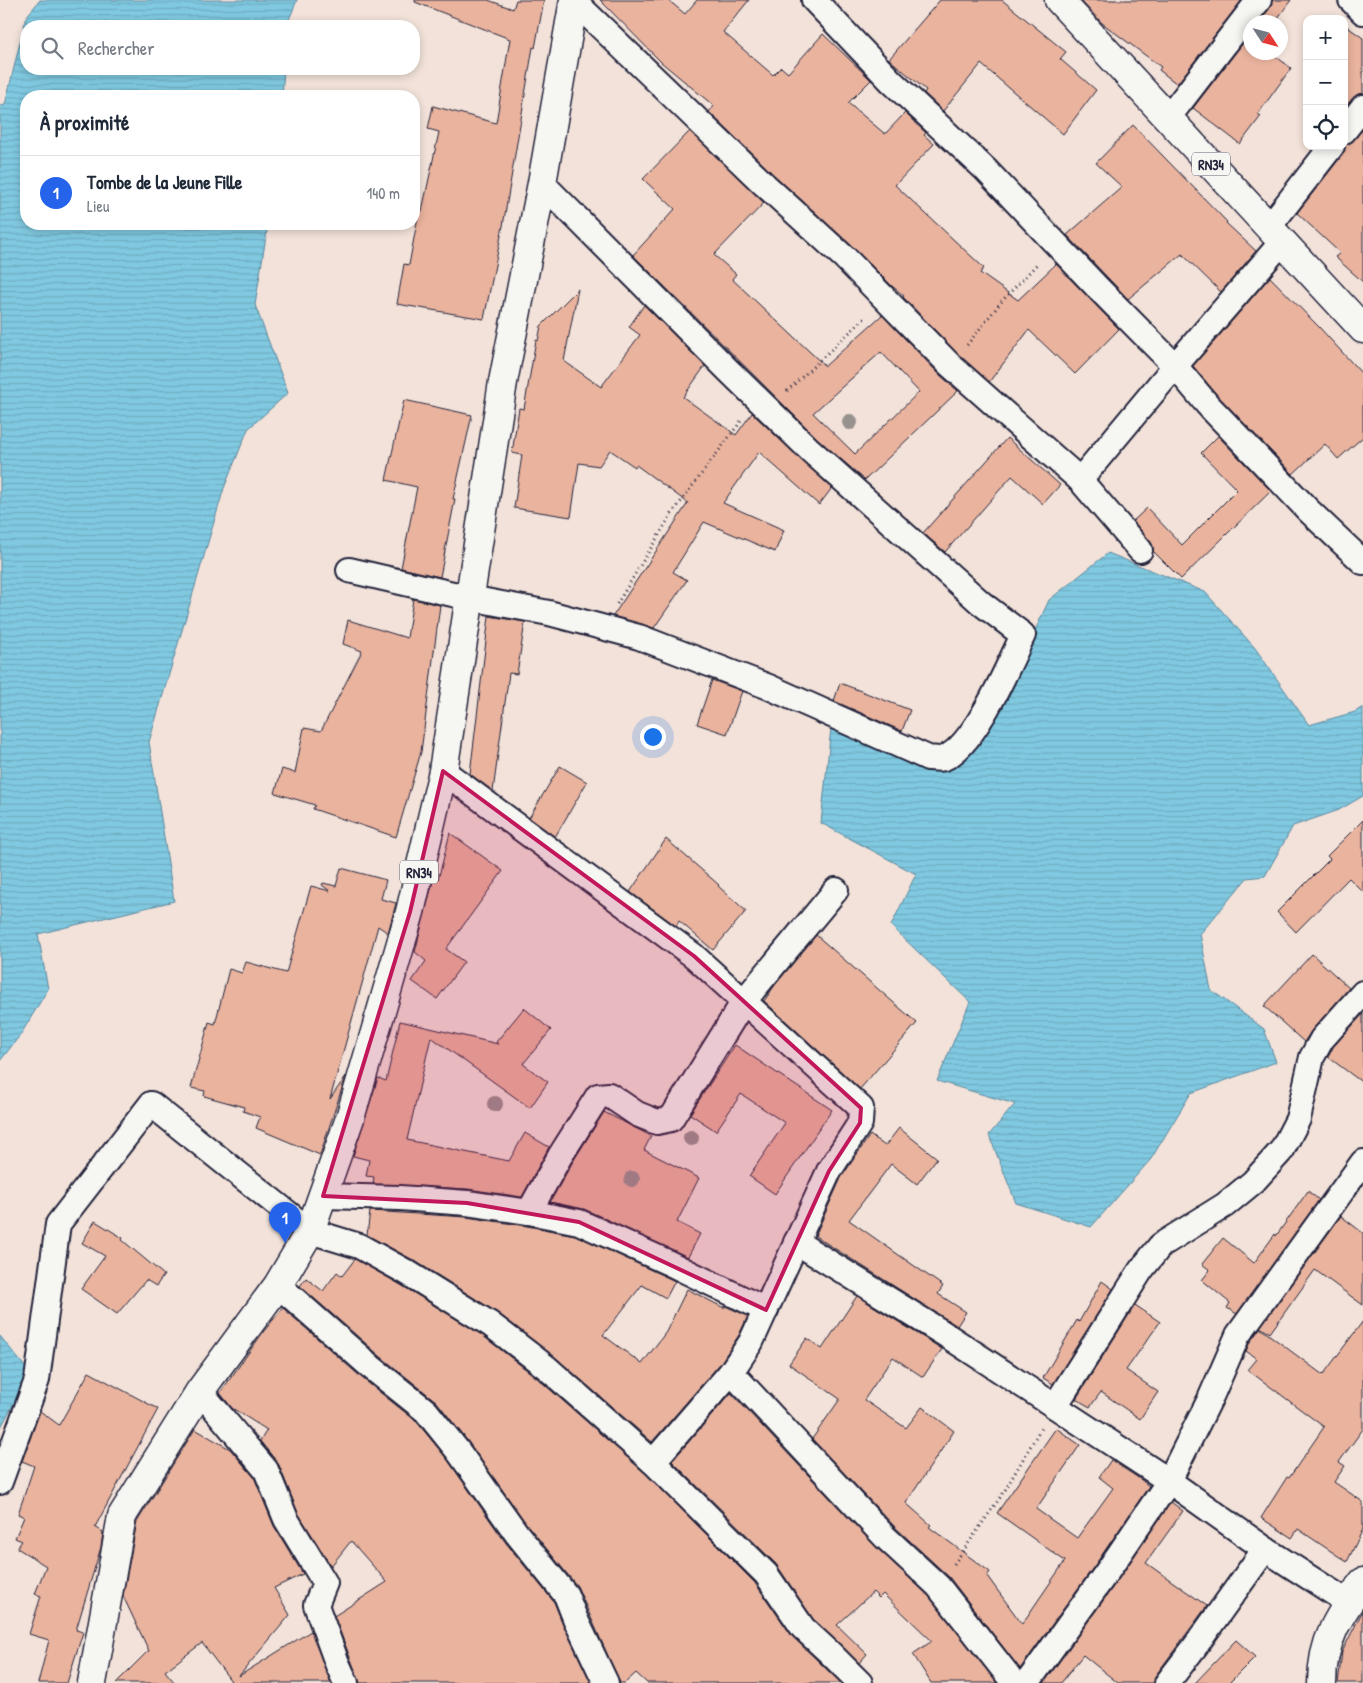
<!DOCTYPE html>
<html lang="fr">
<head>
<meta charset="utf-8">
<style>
  body { margin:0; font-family:"Patrick Hand",sans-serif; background:#f6f6f7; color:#1f2937 }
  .controls { position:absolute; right:15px; top:15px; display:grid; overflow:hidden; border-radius:10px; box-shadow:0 2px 8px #0003 }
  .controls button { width:45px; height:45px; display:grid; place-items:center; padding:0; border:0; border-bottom:1px solid #e0e1e3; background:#fff; color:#1f2937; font:25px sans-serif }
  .compass { position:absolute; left:1243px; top:15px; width:45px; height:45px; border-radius:50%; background:#fff; box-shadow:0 2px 8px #0003; rotate:126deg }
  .you { position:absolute; left:652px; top:736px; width:18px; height:18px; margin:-12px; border:4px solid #fff; border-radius:50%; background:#1a73e8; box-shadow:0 0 0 8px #1a73e833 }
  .badge { display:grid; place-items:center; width:32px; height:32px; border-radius:50%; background:#2563eb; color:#fff; font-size:16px; font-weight:700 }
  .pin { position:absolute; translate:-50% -41px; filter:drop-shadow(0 1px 2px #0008) }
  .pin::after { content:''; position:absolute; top:26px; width:18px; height:15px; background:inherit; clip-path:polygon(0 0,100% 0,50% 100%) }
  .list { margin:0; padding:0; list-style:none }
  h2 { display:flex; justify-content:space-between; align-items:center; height:65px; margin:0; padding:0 20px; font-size:21px }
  h2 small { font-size:16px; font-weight:400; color:#747a83 }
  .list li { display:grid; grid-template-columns:32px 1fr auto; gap:15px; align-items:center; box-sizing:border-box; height:75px; padding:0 20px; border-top:1px solid #e0e1e3 }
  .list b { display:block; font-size:19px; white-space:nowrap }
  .list p { margin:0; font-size:16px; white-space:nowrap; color:#747a83 }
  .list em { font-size:16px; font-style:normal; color:#747a83 }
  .icon { flex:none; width:28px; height:28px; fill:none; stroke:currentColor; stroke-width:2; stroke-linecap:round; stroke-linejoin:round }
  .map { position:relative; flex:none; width:1363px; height:1683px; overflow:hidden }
  .search { position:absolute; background:#fff; box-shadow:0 2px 8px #0003; left:20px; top:20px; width:400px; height:55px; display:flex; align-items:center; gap:12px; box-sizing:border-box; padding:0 18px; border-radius:20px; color:#747a83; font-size:19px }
  .panel { position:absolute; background:#fff; box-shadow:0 2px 8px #0003; left:20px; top:90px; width:400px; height:140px; border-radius:20px }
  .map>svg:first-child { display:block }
</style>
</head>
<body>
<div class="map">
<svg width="1363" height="1683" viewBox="0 0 1363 1683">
  <defs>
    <pattern id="water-rules" width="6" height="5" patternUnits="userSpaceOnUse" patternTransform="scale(1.25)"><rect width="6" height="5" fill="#80c9e0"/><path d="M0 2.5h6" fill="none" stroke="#6eacc1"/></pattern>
  </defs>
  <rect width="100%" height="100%" fill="#f2e2d9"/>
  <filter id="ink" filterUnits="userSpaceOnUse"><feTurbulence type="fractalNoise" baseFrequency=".02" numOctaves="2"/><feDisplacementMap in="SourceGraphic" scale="10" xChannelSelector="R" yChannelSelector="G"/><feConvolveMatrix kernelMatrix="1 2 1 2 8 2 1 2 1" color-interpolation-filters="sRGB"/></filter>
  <g filter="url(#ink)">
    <g fill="url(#water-rules)" stroke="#5a869e">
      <polygon points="40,0 297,0 288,22 288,26 26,26 26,69 284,69 282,96 26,96 26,224 268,224 255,305 288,393 248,429 224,488 149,742 174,901 38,934 48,989 21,1034 0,1061 0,106 5,105 26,17"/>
      <polygon points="1108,553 1205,592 1255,648 1309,725 1355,712 1363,707 1363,796 1339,810 1293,826 1265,876 1247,878 1200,934 1211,990 1264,1029 1276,1062 1191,1093 1151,1159 1091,1227 1016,1203 989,1135 1015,1104 937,1081 970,1002 891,926 916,874 821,823 831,728 948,769 981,740 1025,652 1049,600"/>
      <polygon points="0,1336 30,1373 0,1429"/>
    </g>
    <g fill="#e9b39e" stroke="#22223b" fill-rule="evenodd">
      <polygon points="415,0 488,0 513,9 516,0 544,0 535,48 533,47 503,226 484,319 397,304 404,264 409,265 419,211 422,211 439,132 428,129 433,106 496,123 510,39 415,2"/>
      <polygon points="600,0 668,0 685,14 697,0 749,0 723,32 773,75 781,67 788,73 823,34 871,80 848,103 885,134 905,113 926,133 924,135 934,144 895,185 984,268 980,273 1018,300 1056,264 1119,329 1075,374 1029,330 989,382 959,355 903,297 904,296 892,286 854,248 774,175 709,112 714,106 661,62"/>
      <polygon points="940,0 1002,0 1066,52 1060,59 1096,90 1063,134 981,64 943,111 924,93 926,90 889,59"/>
      <polygon points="1080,0 1242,0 1177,84 1159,70 1161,67 1102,23"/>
      <polygon points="1272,0 1291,0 1275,22 1259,22 1270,8"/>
      <polygon points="1346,26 1363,38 1363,94 1358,94 1353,98 1344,109 1344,28"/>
      <polygon points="1250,34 1250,52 1270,52 1291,68 1258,114 1261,116 1240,144 1193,108"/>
      <polygon points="1133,125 1227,222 1226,223 1256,251 1221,292 1182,254 1128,299 1067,235 1122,187 1096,163"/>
      <polygon points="1363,129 1363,282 1335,257 1340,253 1297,213 1343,154 1345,144 1354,140"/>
      <path d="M 690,131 L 764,203 L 714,255 L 736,274 L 732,279 L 825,366 L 882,315 L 940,375 L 958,391 L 865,480 L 819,440 L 633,255 L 675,209 L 643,179 ZM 881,352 L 919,392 L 855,454 L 813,413 Z"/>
      <polygon points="1270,277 1319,327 1363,375 1363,437 1338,459 1325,444 1293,474 1217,395 1193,366"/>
      <polygon points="578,289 564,361 601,387 640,335 629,327 644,305 705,366 683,397 736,435 752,413 832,488 819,505 759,452 723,503 784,530 775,552 704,522 673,572 687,580 654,628 613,616 688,503 636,465 635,467 610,450 599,466 579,463 571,517 514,508 522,455 512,453 519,408 524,409 536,340 538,341 541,326"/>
      <polygon points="404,400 472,415 453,499 455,499 440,577 401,568 417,487 386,480"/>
      <polygon points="1218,436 1271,491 1181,579 1153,551 1150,541 1133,521 1147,508 1182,545 1237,490 1201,453"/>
      <polygon points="1007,438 1060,485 1043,504 1012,476 945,552 923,533"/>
      <polygon points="413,599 440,605 421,752 396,837 313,809 315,805 275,793 282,769 295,773 304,728 321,731 362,651 343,644 348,620 407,638"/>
      <polygon points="489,616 525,622 517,674 509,673 493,791 470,774"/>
      <polygon points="712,680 742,691 727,734 697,724"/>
      <polygon points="840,683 910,710 902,731 834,701"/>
      <polygon points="560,766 587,782 555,837 529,818"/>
      <polygon points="1363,820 1363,892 1349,878 1296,932 1277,912 1330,859 1327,856"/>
      <polygon points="450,833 503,871 446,949 464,962 437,999 412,981 426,961 415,952 434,877 438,880"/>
      <polygon points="666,839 719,885 718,886 746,911 713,950 679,921 676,926 630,892"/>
      <polygon points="341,868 386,880 381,899 396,903 388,933 378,926 330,1099 346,1076 320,1155 256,1128 260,1117 243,1111 244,1107 204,1096 205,1091 191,1088 209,1022 215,1024 229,969 242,973 246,962 286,973 311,886 330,891 322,885 323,883 336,886"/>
      <polygon points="816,935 917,1023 860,1089 764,1001 775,985"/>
      <polygon points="1312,954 1349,988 1312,1030 1304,1042 1264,1006"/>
      <polygon points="524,1008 551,1030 523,1064 548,1082 530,1108 431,1037 407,1140 509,1161 525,1133 549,1147 522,1197 468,1189 373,1184 374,1177 366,1176 369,1160 353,1156 378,1078 386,1081 400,1021 498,1044 496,1042"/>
      <polygon points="1363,1014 1363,1083 1328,1057 1333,1047"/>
      <polygon points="735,1045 832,1110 775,1194 749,1176 785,1123 741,1094 716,1131 690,1114"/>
      <polygon points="604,1112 651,1136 644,1150 699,1178 677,1222 700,1234 688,1257 584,1209 550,1202 572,1163"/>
      <polygon points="899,1128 937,1158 917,1184 891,1164 849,1220 943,1286 938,1294 966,1312 957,1326 815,1236 841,1178 870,1135 885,1146"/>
      <polygon points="1308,1191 1319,1200 1237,1314 1227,1308 1230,1303 1202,1280 1210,1270 1202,1264 1223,1238 1254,1263 1275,1234 1276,1236"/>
      <polygon points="370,1211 466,1217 527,1226 575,1235 675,1281 666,1298 642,1285 603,1335 642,1364 666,1332 687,1289 724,1308 725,1306 748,1316 739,1335 720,1364 652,1442 555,1357 498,1313 415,1261 367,1235"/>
      <polygon points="1341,1216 1363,1233 1363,1305 1315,1270 1270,1333 1260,1327"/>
      <polygon points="95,1221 123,1238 122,1240 164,1275 156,1286 146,1280 117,1314 81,1289 105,1256 82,1243"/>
      <polygon points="355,1259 401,1285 482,1335 537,1378 644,1472 755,1583 792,1636 841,1683 647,1683 636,1673 625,1683 620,1683 577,1586 528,1526 469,1443 437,1402 380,1356 300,1286 306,1278 323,1291 337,1272 342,1276"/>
      <polygon points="1102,1281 1113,1289 1053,1384 1043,1378 1077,1320 1079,1322"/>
      <polygon points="857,1296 942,1349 923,1377 893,1357 864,1400 906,1428 922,1407 954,1431 906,1503 931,1525 929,1527 990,1572 987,1576 1022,1624 1065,1561 997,1513 1056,1428 1080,1445 1036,1509 1077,1538 1113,1488 1099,1477 1111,1460 1140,1479 1149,1486 1098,1561 1020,1669 949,1577 895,1527 812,1439 840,1399 789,1364 807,1338 822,1349"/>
      <polygon points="1135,1305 1160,1322 1126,1370 1158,1392 1140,1419 1101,1392 1090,1407 1076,1399"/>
      <polygon points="283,1308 362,1378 416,1421 447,1459 506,1543 554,1602 563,1624 591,1683 360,1683 334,1616 387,1582 351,1541 331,1566 298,1513 279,1465 260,1441 267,1430 232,1408 220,1393 264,1331"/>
      <polygon points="1363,1321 1363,1429 1339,1462 1345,1466 1334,1482 1363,1502 1363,1529 1347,1562 1298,1529 1292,1538 1261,1518 1287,1477 1289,1478 1324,1427 1248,1370 1257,1359 1246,1351 1250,1342 1260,1328 1323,1375"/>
      <polygon points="89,1372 158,1409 95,1527 103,1532 101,1547 76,1630 83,1632 67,1683 38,1683 49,1640 29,1634 41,1596 35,1594 46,1566 17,1548 22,1541 15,1538 24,1517 18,1514 34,1466 22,1461 40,1411 59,1425"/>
      <polygon points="731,1393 875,1546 928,1595 997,1683 931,1683 913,1654 932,1641 883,1594 879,1598 873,1592 837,1625 867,1654 859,1663 813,1619 776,1564 672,1461"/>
      <polygon points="195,1429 230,1449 254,1477 274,1526 303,1574 274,1588 290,1615 239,1676 311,1631 331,1683 228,1683 231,1681 202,1643 165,1671 175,1683 116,1683 148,1651 149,1651 123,1596 137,1522"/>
      <polygon points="1171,1502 1183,1511 1146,1563 1207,1606 1156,1675 1154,1683 1118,1683 1083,1655 1061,1683 1044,1683 1120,1577"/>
      <polygon points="1363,1610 1363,1683 1338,1683 1342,1652"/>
      <polygon points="1236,1640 1255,1657 1229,1683 1195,1683"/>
    </g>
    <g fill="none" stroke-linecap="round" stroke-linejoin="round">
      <defs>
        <g id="minor">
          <polyline points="814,0 891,81 986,170 1097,287 1175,366 1207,404 1308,510 1363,562"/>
          <polyline points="1351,0 1363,12"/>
          <polyline points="574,1 765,185 845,258 950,365 1080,480 1140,550"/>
          <polyline points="1168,118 1259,0"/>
          <polyline points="1344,131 1363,107"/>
          <polyline points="1269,227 1332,146"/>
          <polyline points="1080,480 1175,366 1282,242"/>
          <path d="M 349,570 L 470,598 L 549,613 L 639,637 L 769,687 L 928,758 C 933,758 940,760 944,758 C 975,746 1008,666 1023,635 L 981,603 L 810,450 L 729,371 L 542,183"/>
          <polyline points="443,771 694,956 861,1108 860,1123 829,1171 751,1342 731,1372 653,1462"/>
          <polyline points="323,1196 400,1198 467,1203 529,1212 579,1222 667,1262 766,1310"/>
          <polyline points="529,1212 560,1156 598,1096 609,1095 637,1114 657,1122 671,1119 744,1001 836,890"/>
          <polyline points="796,1242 943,1333 1169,1481 1265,1549 1349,1603"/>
          <polyline points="278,1285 371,1367 426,1411 458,1451 517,1534 566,1595 575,1618 606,1683"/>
          <polyline points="731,1372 885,1537 938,1586 1014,1683"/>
          <polyline points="200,1391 266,1470 286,1519 325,1583 316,1605 337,1663 346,1683"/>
          <polyline points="1055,1406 1141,1270 1161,1245 1225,1205 1253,1182 1282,1150 1298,1119 1312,1057 1322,1039 1363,993"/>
          <polyline points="0,1482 37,1380 58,1224 151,1104 310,1231 359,1246 408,1273 490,1324 546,1367 653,1462 766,1574 803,1628 829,1652 860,1683"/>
          <polyline points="1027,1683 1109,1569 1169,1481 1210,1399 1238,1335 1363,1162"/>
          <polyline points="1167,1683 1194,1648 1265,1549"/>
        </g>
        <path id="tertiary" d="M 1322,1683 C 1322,1640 1339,1616 1363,1582"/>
        <g id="primary">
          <polyline points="1059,0 1363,329"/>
          <polyline points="92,1683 122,1516 200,1391 278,1285 310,1231 350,1118 410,912 443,771 503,382 542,183 574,0"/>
        </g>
      </defs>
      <use href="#minor" stroke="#22223b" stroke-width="28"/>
      <use href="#tertiary" stroke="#22223b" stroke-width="31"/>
      <use href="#primary" stroke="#22223b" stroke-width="31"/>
      <g stroke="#22223b" stroke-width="3" stroke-dasharray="1 4" stroke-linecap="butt">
        <polyline points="967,345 1001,302 1038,263"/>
        <polyline points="787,391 866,317"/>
        <polyline points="617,604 671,515 741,421"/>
        <polyline points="954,1564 1004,1492 1041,1428"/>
      </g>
      <use href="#minor" stroke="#f6f6f2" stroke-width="24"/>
      <use href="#tertiary" stroke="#f6f6f2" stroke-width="28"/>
      <use href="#primary" stroke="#f6f6f2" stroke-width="28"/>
    </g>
    <g fill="#97928e">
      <circle cx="850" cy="422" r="8"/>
      <circle cx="495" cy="1104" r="8"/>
      <circle cx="691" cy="1138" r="8"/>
      <circle cx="632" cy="1179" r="8"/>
    </g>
  </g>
  <path fill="#c2185b" fill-opacity="0.2" stroke="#c2185b" stroke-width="4" stroke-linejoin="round" d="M 443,771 L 694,956 L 861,1108 L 860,1123 L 829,1171 L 766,1310 L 579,1222 L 467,1203 L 323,1196 L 410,912 Z"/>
  <g text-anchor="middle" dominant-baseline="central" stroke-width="4" stroke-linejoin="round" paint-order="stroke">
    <g fill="#f6f6f2" stroke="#626272" stroke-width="1">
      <rect x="1192" y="152.5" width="38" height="23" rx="4"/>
      <rect x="400" y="860.5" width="38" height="23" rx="4"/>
    </g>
    <g font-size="14" font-weight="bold" fill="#22223b">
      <text x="1211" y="164">RN34</text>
      <text x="419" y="872">RN34</text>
    </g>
  </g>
</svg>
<div class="controls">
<button>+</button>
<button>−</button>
<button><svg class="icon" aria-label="locate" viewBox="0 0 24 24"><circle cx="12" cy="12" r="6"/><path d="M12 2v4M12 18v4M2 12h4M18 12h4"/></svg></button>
</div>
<svg class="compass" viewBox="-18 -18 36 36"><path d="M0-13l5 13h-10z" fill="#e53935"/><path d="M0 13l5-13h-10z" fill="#747a83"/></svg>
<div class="you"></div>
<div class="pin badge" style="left:285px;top:1243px">1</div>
<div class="search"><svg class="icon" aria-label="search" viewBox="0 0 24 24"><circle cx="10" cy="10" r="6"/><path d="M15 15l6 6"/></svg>Rechercher</div>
<section class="panel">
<h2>À proximité<small></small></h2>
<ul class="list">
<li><span class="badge">1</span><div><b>Tombe de la Jeune Fille</b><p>Lieu</p></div><em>140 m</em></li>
</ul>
</section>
</div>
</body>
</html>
